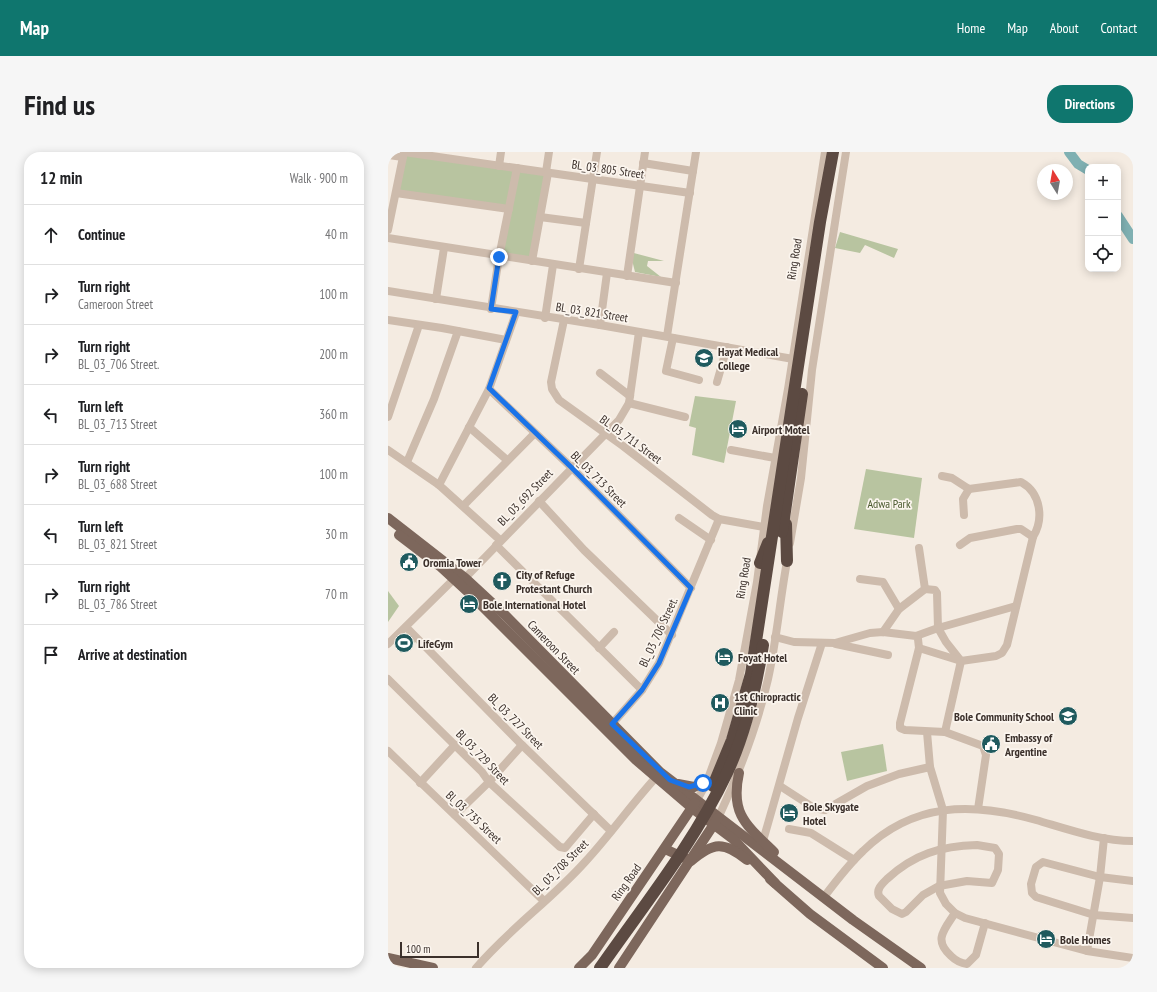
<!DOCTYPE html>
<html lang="en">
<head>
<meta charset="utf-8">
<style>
  body { margin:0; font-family:"PT Sans Narrow",sans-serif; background:#f6f6f6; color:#202124 }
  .controls { position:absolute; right:12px; top:12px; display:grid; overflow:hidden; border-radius:8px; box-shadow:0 2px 10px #0003 }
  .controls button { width:36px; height:36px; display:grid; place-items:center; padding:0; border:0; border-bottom:1px solid #e0e0e0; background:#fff; color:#202124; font:20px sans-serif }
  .compass { position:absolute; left:649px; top:12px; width:36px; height:36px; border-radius:50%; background:#fff; box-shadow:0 2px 10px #0003; rotate:349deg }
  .scale { position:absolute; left:12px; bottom:10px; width:79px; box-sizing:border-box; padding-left:4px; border:2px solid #3b302b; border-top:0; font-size:11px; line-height:14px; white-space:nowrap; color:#3b302b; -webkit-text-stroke:3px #fbf5ee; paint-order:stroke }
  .stop { position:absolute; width:12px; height:12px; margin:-9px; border:3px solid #1a73e8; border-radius:50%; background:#fff }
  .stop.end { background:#1a73e8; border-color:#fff; box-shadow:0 1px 4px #0008 }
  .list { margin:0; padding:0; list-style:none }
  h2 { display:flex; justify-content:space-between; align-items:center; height:52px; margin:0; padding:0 16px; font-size:17px }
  h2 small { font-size:13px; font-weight:400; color:#757577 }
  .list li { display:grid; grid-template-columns:26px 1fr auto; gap:12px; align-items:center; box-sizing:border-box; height:60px; padding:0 16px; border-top:1px solid #e0e0e0 }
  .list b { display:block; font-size:15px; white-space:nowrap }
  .list p { margin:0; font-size:13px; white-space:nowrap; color:#757577 }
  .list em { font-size:13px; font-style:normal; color:#757577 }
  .icon { flex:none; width:22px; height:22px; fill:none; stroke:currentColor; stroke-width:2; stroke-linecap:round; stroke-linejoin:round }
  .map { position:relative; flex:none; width:745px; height:816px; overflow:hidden; border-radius:16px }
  header { display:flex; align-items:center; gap:24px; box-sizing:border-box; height:56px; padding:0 20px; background:#0f766e; color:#fff }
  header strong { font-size:19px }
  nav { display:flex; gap:22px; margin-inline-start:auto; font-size:14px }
  .intro { display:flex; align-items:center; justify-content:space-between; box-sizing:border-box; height:96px; padding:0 24px }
  h1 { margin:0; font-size:28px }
  .button { padding:10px 18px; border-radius:16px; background:#0f766e; color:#fff; font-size:14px; font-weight:700 }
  main { display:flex; gap:24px; padding:0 24px }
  aside { flex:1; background:#fff; border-radius:16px; box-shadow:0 2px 10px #0003 }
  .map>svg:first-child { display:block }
</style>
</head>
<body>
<header>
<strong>Map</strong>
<nav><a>Home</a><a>Map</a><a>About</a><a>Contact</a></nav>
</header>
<div class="intro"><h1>Find us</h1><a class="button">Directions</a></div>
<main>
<aside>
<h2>12 min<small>Walk · 900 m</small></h2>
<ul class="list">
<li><svg class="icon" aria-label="ahead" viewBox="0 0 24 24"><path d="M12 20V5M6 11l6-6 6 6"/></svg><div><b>Continue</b></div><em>40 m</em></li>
<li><svg class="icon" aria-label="right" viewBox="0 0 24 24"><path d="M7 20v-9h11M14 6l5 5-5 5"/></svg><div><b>Turn right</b><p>Cameroon Street</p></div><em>100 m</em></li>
<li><svg class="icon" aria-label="right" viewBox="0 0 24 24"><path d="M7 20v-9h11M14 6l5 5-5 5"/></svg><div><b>Turn right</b><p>BL_03_706 Street.</p></div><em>200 m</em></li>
<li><svg class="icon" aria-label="left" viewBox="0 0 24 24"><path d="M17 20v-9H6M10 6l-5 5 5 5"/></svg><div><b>Turn left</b><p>BL_03_713 Street</p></div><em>360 m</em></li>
<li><svg class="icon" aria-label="right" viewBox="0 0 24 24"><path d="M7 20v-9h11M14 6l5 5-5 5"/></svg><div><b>Turn right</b><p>BL_03_688 Street</p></div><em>100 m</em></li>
<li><svg class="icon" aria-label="left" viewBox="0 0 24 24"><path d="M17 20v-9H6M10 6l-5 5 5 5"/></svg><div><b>Turn left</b><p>BL_03_821 Street</p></div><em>30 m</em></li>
<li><svg class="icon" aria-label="right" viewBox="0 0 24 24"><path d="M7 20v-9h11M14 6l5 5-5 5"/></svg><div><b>Turn right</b><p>BL_03_786 Street</p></div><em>70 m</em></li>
<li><svg class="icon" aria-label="arrive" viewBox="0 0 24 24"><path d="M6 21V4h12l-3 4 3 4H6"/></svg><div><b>Arrive at destination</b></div></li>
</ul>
</aside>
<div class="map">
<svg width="745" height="816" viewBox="0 0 745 816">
  <rect width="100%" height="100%" fill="#f4ebe1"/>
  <g fill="#b8c4a0">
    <polygon points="18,0 160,20 146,109 114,106 123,57 10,41"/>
    <polygon points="452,80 510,97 506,106 477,93 472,101 447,96"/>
    <polygon points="242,100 276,109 260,109 259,114 273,125 247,120"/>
    <polygon points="307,244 348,249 336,311 304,303 308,276 301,274"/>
    <polygon points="478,317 534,326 526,386 466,377"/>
    <polygon points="0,439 11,454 0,470"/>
    <polygon points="19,481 27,490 13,501 6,492"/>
    <polygon points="495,592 499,619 459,629 453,600"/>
  </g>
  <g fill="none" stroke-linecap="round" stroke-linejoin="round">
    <g stroke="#7fb0b2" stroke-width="10">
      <polyline points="681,0 690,12 700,18"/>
      <polyline points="730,64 745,87"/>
    </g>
    <g stroke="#cdbbac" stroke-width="8">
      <polyline points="16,0 302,41"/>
      <polyline points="0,3 15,5"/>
      <polyline points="255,11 305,19"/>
      <polyline points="111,14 113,0"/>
      <polyline points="158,20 161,0"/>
      <polyline points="8,41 121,57"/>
      <polyline points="152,65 198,71"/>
      <polyline points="0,78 16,0"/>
      <polyline points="0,86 288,131"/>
      <polyline points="144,109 160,21"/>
      <polyline points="191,117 209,0"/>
      <polyline points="239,124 257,0"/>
      <polyline points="0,139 212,173 405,207"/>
      <polyline points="48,147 56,96"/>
      <polyline points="103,157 111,105 129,16"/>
      <polyline points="157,166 165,113"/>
      <polyline points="0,168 54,176 118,188"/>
      <polyline points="176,168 163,230 164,237 171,248 235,294 324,363 331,367 376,375"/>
      <polyline points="212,173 219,121"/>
      <polyline points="279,184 308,0"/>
      <polyline points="285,186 278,219 311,228"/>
      <polyline points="212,221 242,244"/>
      <polyline points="329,230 339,195"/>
      <polyline points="101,237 183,315 303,436"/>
      <polyline points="241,251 297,265"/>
      <polyline points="0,265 31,173"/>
      <polyline points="81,275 119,308"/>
      <polyline points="0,298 51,333 112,388"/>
      <polyline points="343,298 387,306"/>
      <polyline points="19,310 46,247 70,179"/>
      <path d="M 554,324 L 564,326 L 581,337 L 633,330 C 653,341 656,367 645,385 L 633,377 L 629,377 L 582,386 L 572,393"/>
      <polyline points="51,333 101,237 128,161"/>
      <polyline points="151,349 196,398 284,483"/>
      <polyline points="76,353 147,281"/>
      <polyline points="576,363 575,347 581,337"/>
      <polyline points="291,366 323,388"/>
      <polyline points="402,391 413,326 424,218 458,0"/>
      <polyline points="108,393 254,538"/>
      <polyline points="77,426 231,268 241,251 251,180"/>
      <polyline points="472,427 495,430 511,457"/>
      <polyline points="537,437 547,438 549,441 550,476 628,454"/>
      <polyline points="18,475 134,593 223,679"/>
      <polyline points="495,480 511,457 537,437 531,396"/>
      <polyline points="528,484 550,476 558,490 573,509 557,580"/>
      <polyline points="387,485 406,490 447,491 482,481 495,480 528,484 530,487 531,496 512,571 512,576 517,578 557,580 595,594 598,603 590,657"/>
      <polyline points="0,492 66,427"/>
      <polyline points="448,492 500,503"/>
      <polyline points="211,496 226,480"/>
      <polyline points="531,496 573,509 608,504 614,501 619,493 645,385"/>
      <polyline points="0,527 94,620 101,630 172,695 177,696 206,662"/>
      <polyline points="224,572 254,538 271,511 331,367"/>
      <polyline points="539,580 542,615 555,658 552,741 558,752 567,761 577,766 699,799 745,806"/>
      <polyline points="0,599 156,749"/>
      <polyline points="32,631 67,593"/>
      <polyline points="392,634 426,656 437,658 479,634 511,622 542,615"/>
      <polyline points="309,648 318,632 333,591 351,528 369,430 379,354 400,237 437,0"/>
      <polyline points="67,663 101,630 134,593"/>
      <path d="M 331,664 C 352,619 369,575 380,527 C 389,487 392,445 400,404"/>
      <polyline points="401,677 423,681 466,708"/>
      <polyline points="375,689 410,566 434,491"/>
      <path d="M 589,693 L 607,696 L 611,702 L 610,718 L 604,731 L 579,729 L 551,734 L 535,743 L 518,760 L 514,762 L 504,757 L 491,744 C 488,737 494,732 499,727 C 526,702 553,694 589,693 Z"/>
      <polyline points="745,729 712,725 655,710 648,715 643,732 644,741 648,745 706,763 745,766"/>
      <path d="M 436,745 C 448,729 460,713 475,699 C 525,650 584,650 648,668 C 679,677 712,689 745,689"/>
      <path d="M 567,761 C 556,778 545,788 563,804 C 568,809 572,811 579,812 L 588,803 L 597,771"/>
      <polyline points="699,799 712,725 716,686"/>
      <path d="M 88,816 C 121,777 163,748 197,710 C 223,682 245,650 271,622"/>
    </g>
    <g stroke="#7d675c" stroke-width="10">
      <polyline points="0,366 77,426 117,463 272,620 465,768 533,816"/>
      <polyline points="11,383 53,415 79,439 248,608 304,656 345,687 387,731"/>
      <path d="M 351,621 C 342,662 358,673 386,700"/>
      <polyline points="290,632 306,635 318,629"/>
      <path d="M 277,697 L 303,709 C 325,690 336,689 359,708"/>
      <polyline points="382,727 422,762 495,816"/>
      <polyline points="0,806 45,816"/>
      <polyline points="191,816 204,803 307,651"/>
      <polyline points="231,816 330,666"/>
    </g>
    <g stroke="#5c4a42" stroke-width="12">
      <polyline points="398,372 399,409"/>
      <polyline points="394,380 414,242"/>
      <polyline points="372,411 380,391"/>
      <polyline points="325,634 344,588 363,522 432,70 445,0"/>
    </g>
    <path stroke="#5c4a42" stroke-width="12" d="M 212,816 C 256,753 306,691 339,621 C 358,580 368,536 375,493"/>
  </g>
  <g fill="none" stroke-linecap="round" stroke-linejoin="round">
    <polyline stroke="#1a73e8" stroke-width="5" points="111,105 103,157 128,160 101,236 183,315 303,436 271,511 254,538 224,572 282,628 301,635 315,631"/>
  </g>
  <defs>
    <symbol id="university-disc" viewBox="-11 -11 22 22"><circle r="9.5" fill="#1f5a5e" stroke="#fbf5ee"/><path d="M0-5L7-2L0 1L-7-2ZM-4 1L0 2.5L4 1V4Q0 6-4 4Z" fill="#fff"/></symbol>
    <symbol id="hotel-disc" viewBox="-11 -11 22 22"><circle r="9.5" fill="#1f5a5e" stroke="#fbf5ee"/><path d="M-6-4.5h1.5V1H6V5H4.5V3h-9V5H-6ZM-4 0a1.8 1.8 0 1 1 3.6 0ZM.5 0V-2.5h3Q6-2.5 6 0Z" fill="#fff"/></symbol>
    <symbol id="civic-disc" viewBox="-11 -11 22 22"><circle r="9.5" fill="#1f5a5e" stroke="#fbf5ee"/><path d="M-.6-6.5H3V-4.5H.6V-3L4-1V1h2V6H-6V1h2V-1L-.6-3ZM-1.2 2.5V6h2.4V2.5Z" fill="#fff"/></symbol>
    <symbol id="church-disc" viewBox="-11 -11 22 22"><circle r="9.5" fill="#1f5a5e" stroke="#fbf5ee"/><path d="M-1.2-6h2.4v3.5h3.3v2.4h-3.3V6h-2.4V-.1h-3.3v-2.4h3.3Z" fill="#fff"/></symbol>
    <symbol id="stadium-disc" viewBox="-11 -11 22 22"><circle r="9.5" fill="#1f5a5e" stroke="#fbf5ee"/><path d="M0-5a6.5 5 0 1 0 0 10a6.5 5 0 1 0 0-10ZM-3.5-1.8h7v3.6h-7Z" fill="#fff"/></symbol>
    <symbol id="hospital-disc" viewBox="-11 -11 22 22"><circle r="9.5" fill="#1f5a5e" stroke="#fbf5ee"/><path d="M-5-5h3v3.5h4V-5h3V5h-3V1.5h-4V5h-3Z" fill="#fff"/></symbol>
    <symbol id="school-disc" viewBox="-11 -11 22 22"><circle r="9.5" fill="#1f5a5e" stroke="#fbf5ee"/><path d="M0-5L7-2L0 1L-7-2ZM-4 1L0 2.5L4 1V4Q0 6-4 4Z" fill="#fff"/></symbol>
  </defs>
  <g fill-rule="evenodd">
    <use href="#university-disc" x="305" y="195" width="22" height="22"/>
    <use href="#hotel-disc" x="339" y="266" width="22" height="22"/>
    <use href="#civic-disc" x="10" y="399" width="22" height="22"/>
    <use href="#church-disc" x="103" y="418" width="22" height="22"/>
    <use href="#hotel-disc" x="70" y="441" width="22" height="22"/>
    <use href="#stadium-disc" x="5" y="480" width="22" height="22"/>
    <use href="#hotel-disc" x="325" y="494" width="22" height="22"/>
    <use href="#hospital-disc" x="321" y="540" width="22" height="22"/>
    <use href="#school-disc" x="669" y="553" width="22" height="22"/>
    <use href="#civic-disc" x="592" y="581" width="22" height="22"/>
    <use href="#hotel-disc" x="390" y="650" width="22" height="22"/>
    <use href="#hotel-disc" x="647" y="776" width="22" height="22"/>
  </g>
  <g text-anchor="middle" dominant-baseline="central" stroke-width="3.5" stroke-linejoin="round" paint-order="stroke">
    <g font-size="12" fill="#3b302b" stroke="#fbf5ee">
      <text transform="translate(220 17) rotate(8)">BL_03_805 Street</text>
      <text transform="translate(406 107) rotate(-81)">Ring Road</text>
      <text transform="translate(204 160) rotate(9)">BL_03_821 Street</text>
      <text transform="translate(243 287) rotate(36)">BL_03_711 Street</text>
      <text transform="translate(211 327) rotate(45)">BL_03_713 Street</text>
      <text transform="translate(137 345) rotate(-46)">BL_03_692 Street</text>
      <text transform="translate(355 426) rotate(-81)">Ring Road</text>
      <text transform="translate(270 480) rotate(-65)">BL_03_706 Street.</text>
      <text transform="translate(166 495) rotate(46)">Cameroon Street</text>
      <text transform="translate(128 569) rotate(45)">BL_03_727 Street</text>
      <text transform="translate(95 605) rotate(46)">Bl_03_729 Street</text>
      <text transform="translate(86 665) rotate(43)">Bl_03_735 Street</text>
      <text transform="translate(172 715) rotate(-45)">BL_03_708 Street</text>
      <text transform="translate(238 730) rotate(-55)">Ring Road</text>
    </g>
    <g font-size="12" font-weight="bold" fill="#3b302b" stroke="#fbf5ee" text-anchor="start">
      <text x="330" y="199">Hayat Medical<tspan x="330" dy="14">College</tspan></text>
      <text x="364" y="277">Airport Motel</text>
      <text x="35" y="410">Oromia Tower</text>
      <text x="128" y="422">City of Refuge<tspan x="128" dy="14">Protestant Church</tspan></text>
      <text x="95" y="452">Bole International Hotel</text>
      <text x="30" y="491">LifeGym</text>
      <text x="350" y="505">Foyat Hotel</text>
      <text x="346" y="544">1st Chiropractic<tspan x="346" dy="14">Clinic</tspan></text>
      <text x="666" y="564" text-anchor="end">Bole Community School</text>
      <text x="617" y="585">Embassy of<tspan x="617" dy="14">Argentine</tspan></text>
      <text x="415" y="654">Bole Skygate<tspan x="415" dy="14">Hotel</tspan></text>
      <text x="672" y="787">Bole Homes</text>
    </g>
    <g font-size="12" fill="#4a5a2e" stroke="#fbf5ee">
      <text x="501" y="351">Adwa Park</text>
    </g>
  </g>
</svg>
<div class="controls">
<button>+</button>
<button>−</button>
<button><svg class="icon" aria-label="locate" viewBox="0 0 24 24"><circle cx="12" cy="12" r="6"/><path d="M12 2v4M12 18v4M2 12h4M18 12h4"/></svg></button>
</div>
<svg class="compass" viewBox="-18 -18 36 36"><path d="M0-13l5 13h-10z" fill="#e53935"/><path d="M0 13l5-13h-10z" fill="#757577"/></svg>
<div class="scale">100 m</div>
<div class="stop" style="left:315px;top:631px"></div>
<div class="stop end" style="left:111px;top:105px"></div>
</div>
</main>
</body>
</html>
